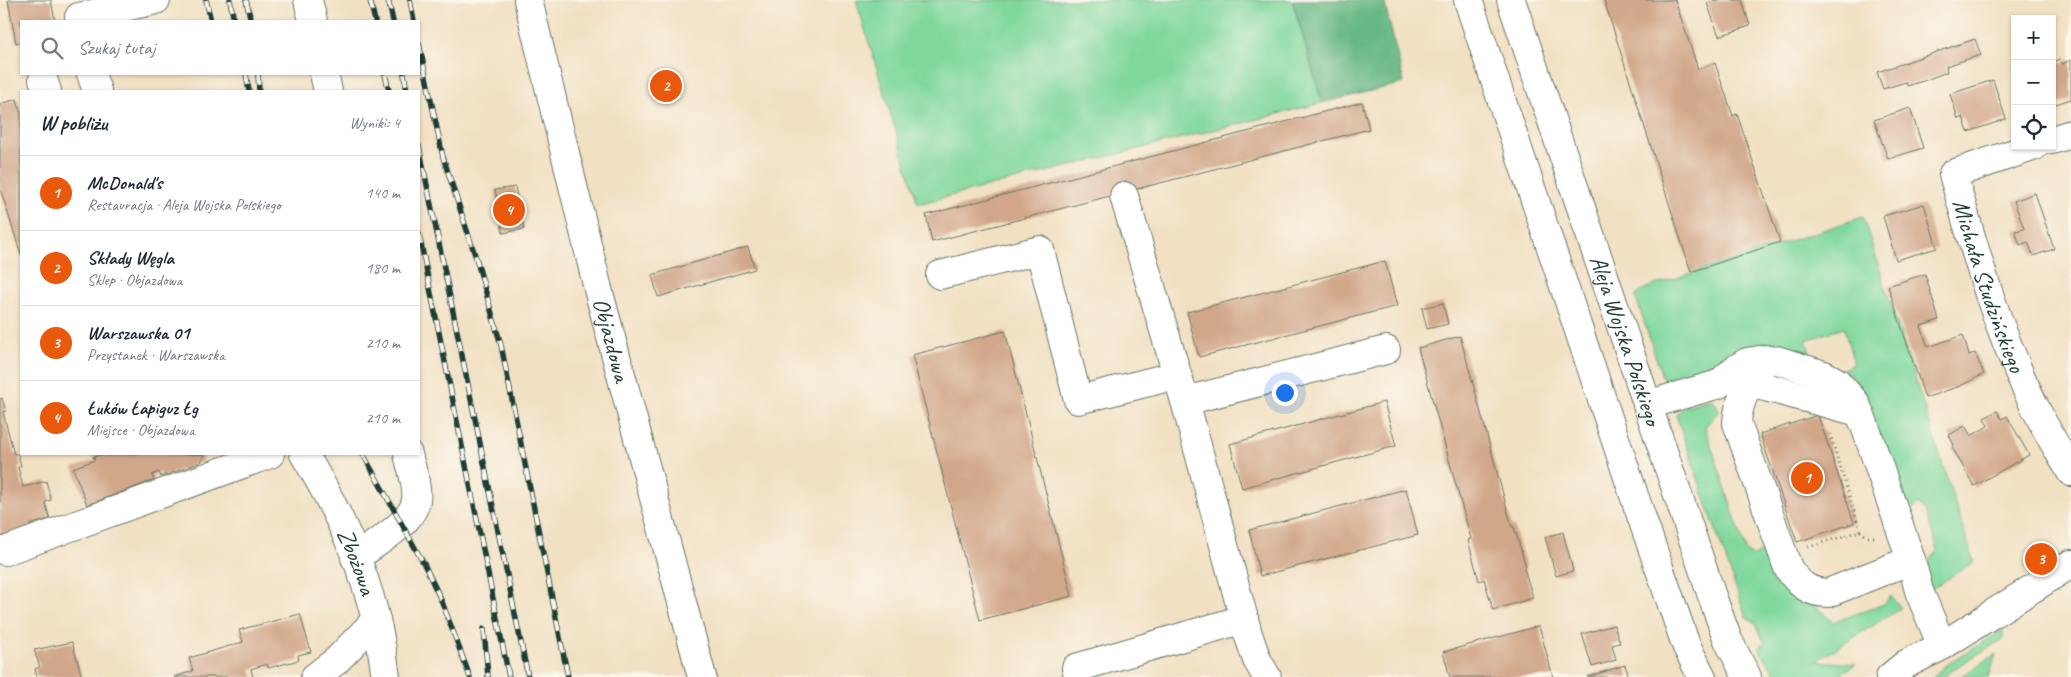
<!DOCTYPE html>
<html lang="pl">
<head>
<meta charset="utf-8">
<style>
  body { margin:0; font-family:Caveat,sans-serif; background:#f2f2f3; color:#1f2937 }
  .controls { position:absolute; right:15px; top:15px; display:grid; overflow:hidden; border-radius:0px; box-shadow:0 1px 4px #0004 }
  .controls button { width:45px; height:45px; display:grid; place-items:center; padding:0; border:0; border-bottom:1px solid #e0e1e3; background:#fff; color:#1f2937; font:25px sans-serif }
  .you { position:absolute; left:1284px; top:392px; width:18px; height:18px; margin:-12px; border:4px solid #fff; border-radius:50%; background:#1a73e8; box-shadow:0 0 0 8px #1a73e833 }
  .badge { display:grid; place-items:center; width:32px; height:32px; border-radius:50%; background:#ea580c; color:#fff; font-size:16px; font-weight:700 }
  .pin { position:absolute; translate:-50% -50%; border:2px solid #fff; box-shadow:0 1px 5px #0006 }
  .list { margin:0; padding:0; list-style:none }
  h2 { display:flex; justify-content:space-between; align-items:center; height:65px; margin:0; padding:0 20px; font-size:21px }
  h2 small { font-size:16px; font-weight:400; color:#747a83 }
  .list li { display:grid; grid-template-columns:32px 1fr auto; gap:15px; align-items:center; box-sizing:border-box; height:75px; padding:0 20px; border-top:1px solid #e0e1e3 }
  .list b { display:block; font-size:19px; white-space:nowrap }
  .list p { margin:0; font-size:16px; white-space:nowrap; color:#747a83 }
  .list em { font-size:16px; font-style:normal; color:#747a83 }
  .icon { flex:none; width:28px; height:28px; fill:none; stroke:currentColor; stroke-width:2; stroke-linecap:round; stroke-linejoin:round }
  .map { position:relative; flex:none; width:2071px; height:677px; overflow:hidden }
  .search { position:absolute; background:#fff; box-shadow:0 1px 4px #0004; left:20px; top:20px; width:400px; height:55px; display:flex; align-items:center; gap:12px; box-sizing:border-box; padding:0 18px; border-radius:0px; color:#747a83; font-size:19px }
  .panel { position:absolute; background:#fff; box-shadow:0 1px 4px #0004; left:20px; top:90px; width:400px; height:365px; border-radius:0px }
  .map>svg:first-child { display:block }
</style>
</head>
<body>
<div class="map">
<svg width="2071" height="677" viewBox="0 0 2071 677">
  <rect width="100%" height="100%" fill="#fbf7ec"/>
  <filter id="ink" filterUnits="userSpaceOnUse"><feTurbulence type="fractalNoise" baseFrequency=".02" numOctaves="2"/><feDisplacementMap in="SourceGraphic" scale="10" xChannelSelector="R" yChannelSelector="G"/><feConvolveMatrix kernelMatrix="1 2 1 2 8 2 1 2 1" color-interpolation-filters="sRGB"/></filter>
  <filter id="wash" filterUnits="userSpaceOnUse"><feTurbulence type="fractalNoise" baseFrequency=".0096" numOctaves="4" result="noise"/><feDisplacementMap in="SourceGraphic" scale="20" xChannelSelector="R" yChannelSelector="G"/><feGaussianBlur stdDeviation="1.12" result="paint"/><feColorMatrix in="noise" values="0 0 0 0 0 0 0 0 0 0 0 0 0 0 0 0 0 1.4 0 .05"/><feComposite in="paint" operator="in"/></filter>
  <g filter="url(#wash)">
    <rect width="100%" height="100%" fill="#f1e0c2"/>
    <g fill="#80d89d" stroke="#508a68">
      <polygon points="856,0 1292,0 1322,103 918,204"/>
      <polygon points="1863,217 1974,562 1930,590 1924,566 1938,550 1925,510 1918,504 1905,516 1863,393 1854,379 1843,369 1854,364 1844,328 1806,340 1812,359 1720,369 1673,386 1665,385 1635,295 1646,288"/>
      <polygon points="1711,399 1717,405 1719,411 1705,427 1746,551 1754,557 1765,546 1781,586 1791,597 1803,603 1814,605 1833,622 1884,604 1891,596 1901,608 1816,661 1856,664 1836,677 1778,677 1759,649 1761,645 1765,644 1755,622 1746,617 1676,415 1686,406"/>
      <polygon points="2003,630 2003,639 1950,671 1945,677 1933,677 1942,668"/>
      <polygon points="1996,654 1989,677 1960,677"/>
    </g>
    <polygon fill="#68b884" stroke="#447a5c" points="1293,0 1384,0 1404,83 1322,103"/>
    <g id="blocks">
      <g fill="#d1a78a">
        <polygon points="8,0 51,0 55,21 21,21 21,42 16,43"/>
        <polygon points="1604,0 1675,0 1698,69 1715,63 1733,116 1737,114 1780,242 1691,272"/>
        <polygon points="1716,0 1742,0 1750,26 1719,36 1707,3"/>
        <polygon points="1975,39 1981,55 1946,66 1947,72 1926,80 1907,86 1906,82 1883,89 1877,72"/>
        <polygon points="2060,59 2062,64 2071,60 2071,99 2053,105 2052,62"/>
        <polygon points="1993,80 2006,119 1968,132 1963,117 1958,119 1950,94"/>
        <polygon points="17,99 21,114 21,255 0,188 0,104"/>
        <polygon points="1362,102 1369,129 932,242 926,215"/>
        <polygon points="1910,108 1923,148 1888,159 1874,120"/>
        <polygon points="515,187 524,229 503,233 495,190"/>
        <polygon points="2035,193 2054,249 2033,256 2028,242 2020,245 2015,231 2024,229 2014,201"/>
        <polygon points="1924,204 1937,248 1896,260 1883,216"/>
        <polygon points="748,247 755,269 658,297 652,275"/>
        <polygon points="1385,261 1397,306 1199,357 1187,312"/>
        <polygon points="1925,274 1939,320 1921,326 1928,347 1963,335 1969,355 1975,353 1984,374 1960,386 1925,398 1888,286"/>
        <polygon points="1443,303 1448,324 1427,329 1422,308"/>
        <polygon points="1005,331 1072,596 980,620 912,355"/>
        <polygon points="1460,336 1512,527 1514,527 1526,567 1524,568 1533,598 1493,610 1484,579 1479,581 1468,540 1471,539 1418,348"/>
        <polygon points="2,398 6,411 3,412 14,454 18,454 21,466 18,467 23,487 46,481 51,500 45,502 50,519 29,525 30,530 0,537 0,399"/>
        <polygon points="1384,402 1396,446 1242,488 1230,444"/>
        <polygon points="1997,411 2002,419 2007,416 2029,455 1974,486 1952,447 1954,445 1949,435 1965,426 1971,436 1988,426 1984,418"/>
        <polygon points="1818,415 1854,523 1797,542 1760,434"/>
        <polygon points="103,454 106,454 107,456 112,454 204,454 201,462 161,477 159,472 152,475 154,480 87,505 73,468 95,460 93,457"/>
        <polygon points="1406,489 1418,535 1260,576 1249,530"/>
        <polygon points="1563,532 1573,571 1556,576 1545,537"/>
        <polygon points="300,614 311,652 298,655 299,660 268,668 267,664 251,669 253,677 174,677 193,671 189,658 243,642 239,630"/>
        <polygon points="1614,625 1620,643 1612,645 1616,660 1592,667 1582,634"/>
        <polygon points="1539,626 1553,677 1450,677 1443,652"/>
        <polygon points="72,642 82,677 37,677 35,669 40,667 34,650"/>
        <polygon points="1625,665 1629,677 1587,677"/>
      </g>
    </g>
  </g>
  <g filter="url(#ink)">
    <use href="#blocks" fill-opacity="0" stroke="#687666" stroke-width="1"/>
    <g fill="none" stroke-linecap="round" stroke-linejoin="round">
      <defs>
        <g id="minor">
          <polyline points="308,0 313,21"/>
          <path id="s1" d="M 528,0 L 598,289 L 702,677"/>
          <polyline points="79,17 156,0"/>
          <polyline points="91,74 97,91"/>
          <polyline points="324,74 328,91"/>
          <polyline points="43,79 47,91"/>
          <polyline points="2052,140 2071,134"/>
          <path id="s2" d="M 2035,146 L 1953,174 C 1976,256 2000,339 2039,415 C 2049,435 2060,453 2071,472"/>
          <polyline points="1124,196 1185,401 1248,634 1257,660 1267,677"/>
          <polyline points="940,275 1040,250 1078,400 1177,375"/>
          <path d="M 1766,359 C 1752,379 1738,398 1737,423 L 1788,568 C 1798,583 1808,593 1828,593 L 1911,560"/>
          <polyline points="1750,383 1859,412"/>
          <polyline points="1185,401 1386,350"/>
          <polyline points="1647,405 1719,384 1734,370 1747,362 1759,360 1777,360 1824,375 1837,382 1855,402 1865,426 1911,560 1919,591 1942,646"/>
          <path id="s3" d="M 304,454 C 335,505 362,562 376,620 C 381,639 383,658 386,677"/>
          <polyline points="5,551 270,454"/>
          <path d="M 355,558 C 374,544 413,523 416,500 C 418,485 411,468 408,454"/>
          <polyline points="1076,668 1244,619"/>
          <polyline points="315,677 336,661 376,620"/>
        </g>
        <g id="major">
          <polyline points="1468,0 1637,504 1686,645 1702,677"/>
          <path id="s4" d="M 1511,0 L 1713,599 L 1728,640 L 1747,677"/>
          <polyline points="1890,677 1906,664 1942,646 2071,564"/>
        </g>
      </defs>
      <use href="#minor" stroke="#687666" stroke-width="30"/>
      <use href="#major" stroke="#687666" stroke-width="30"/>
      <g stroke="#687666" stroke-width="3" stroke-dasharray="1 4" stroke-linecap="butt">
        <polyline points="1860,531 1868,537 1875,537"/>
        <polyline points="1808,547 1860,531 1829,431"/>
      </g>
      <use href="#minor" stroke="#fff" stroke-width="28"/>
      <use href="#major" stroke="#fff" stroke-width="28"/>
      <defs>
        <g id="rail">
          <polyline points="206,0 211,21"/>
          <polyline points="230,0 234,21"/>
          <polyline points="246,0 251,21"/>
          <polyline points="370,0 375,21"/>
          <polyline points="388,0 393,21"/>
          <polyline points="410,0 414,21"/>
          <polyline points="419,43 443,157 476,258 501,345 568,677"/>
          <polyline points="246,74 249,91"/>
          <polyline points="258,74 259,91"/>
          <polyline points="385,74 389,91"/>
          <polyline points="404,74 407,91"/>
          <polyline points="419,146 528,677"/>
          <polyline points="419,234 509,677"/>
          <polyline points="363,454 424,564 442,602 470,677"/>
          <polyline points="484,629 488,677"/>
        </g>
      </defs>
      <use href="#rail" stroke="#1f3d34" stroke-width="5.5"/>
      <use href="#rail" stroke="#fbf7ec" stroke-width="4" stroke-dasharray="11" stroke-linecap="butt"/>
    </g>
  </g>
  <g text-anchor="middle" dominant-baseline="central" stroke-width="5" stroke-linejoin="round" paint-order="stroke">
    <g font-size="24" fill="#1f3d34" stroke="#fbf7ec">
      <text stroke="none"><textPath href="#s2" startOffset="204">Michała Studzińskiego</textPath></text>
      <text stroke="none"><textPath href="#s1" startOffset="350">Objazdowa</textPath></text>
      <text stroke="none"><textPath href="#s4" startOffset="359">Aleja Wojska Polskiego</textPath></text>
      <text stroke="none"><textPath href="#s3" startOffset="120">Zbożowa</textPath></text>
    </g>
  </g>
</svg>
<div class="controls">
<button>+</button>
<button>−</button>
<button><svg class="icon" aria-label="locate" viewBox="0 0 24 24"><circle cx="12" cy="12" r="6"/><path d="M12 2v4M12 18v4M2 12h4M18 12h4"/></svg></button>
</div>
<div class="you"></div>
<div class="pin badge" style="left:1807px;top:478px">1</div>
<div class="pin badge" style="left:666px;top:86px">2</div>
<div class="pin badge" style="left:2041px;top:559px">3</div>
<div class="pin badge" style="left:509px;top:210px">4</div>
<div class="search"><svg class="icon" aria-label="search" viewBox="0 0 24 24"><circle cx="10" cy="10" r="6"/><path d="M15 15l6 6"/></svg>Szukaj tutaj</div>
<section class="panel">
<h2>W pobliżu<small>Wyniki: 4</small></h2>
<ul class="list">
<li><span class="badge">1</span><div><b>McDonald's</b><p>Restauracja · Aleja Wojska Polskiego</p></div><em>140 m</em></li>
<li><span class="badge">2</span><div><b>Składy Węgla</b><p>Sklep · Objazdowa</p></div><em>180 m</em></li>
<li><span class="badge">3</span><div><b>Warszawska 01</b><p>Przystanek · Warszawska</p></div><em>210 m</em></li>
<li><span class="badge">4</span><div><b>Łuków Łapiguz Łg</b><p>Miejsce · Objazdowa</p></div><em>210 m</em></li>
</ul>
</section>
</div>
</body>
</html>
